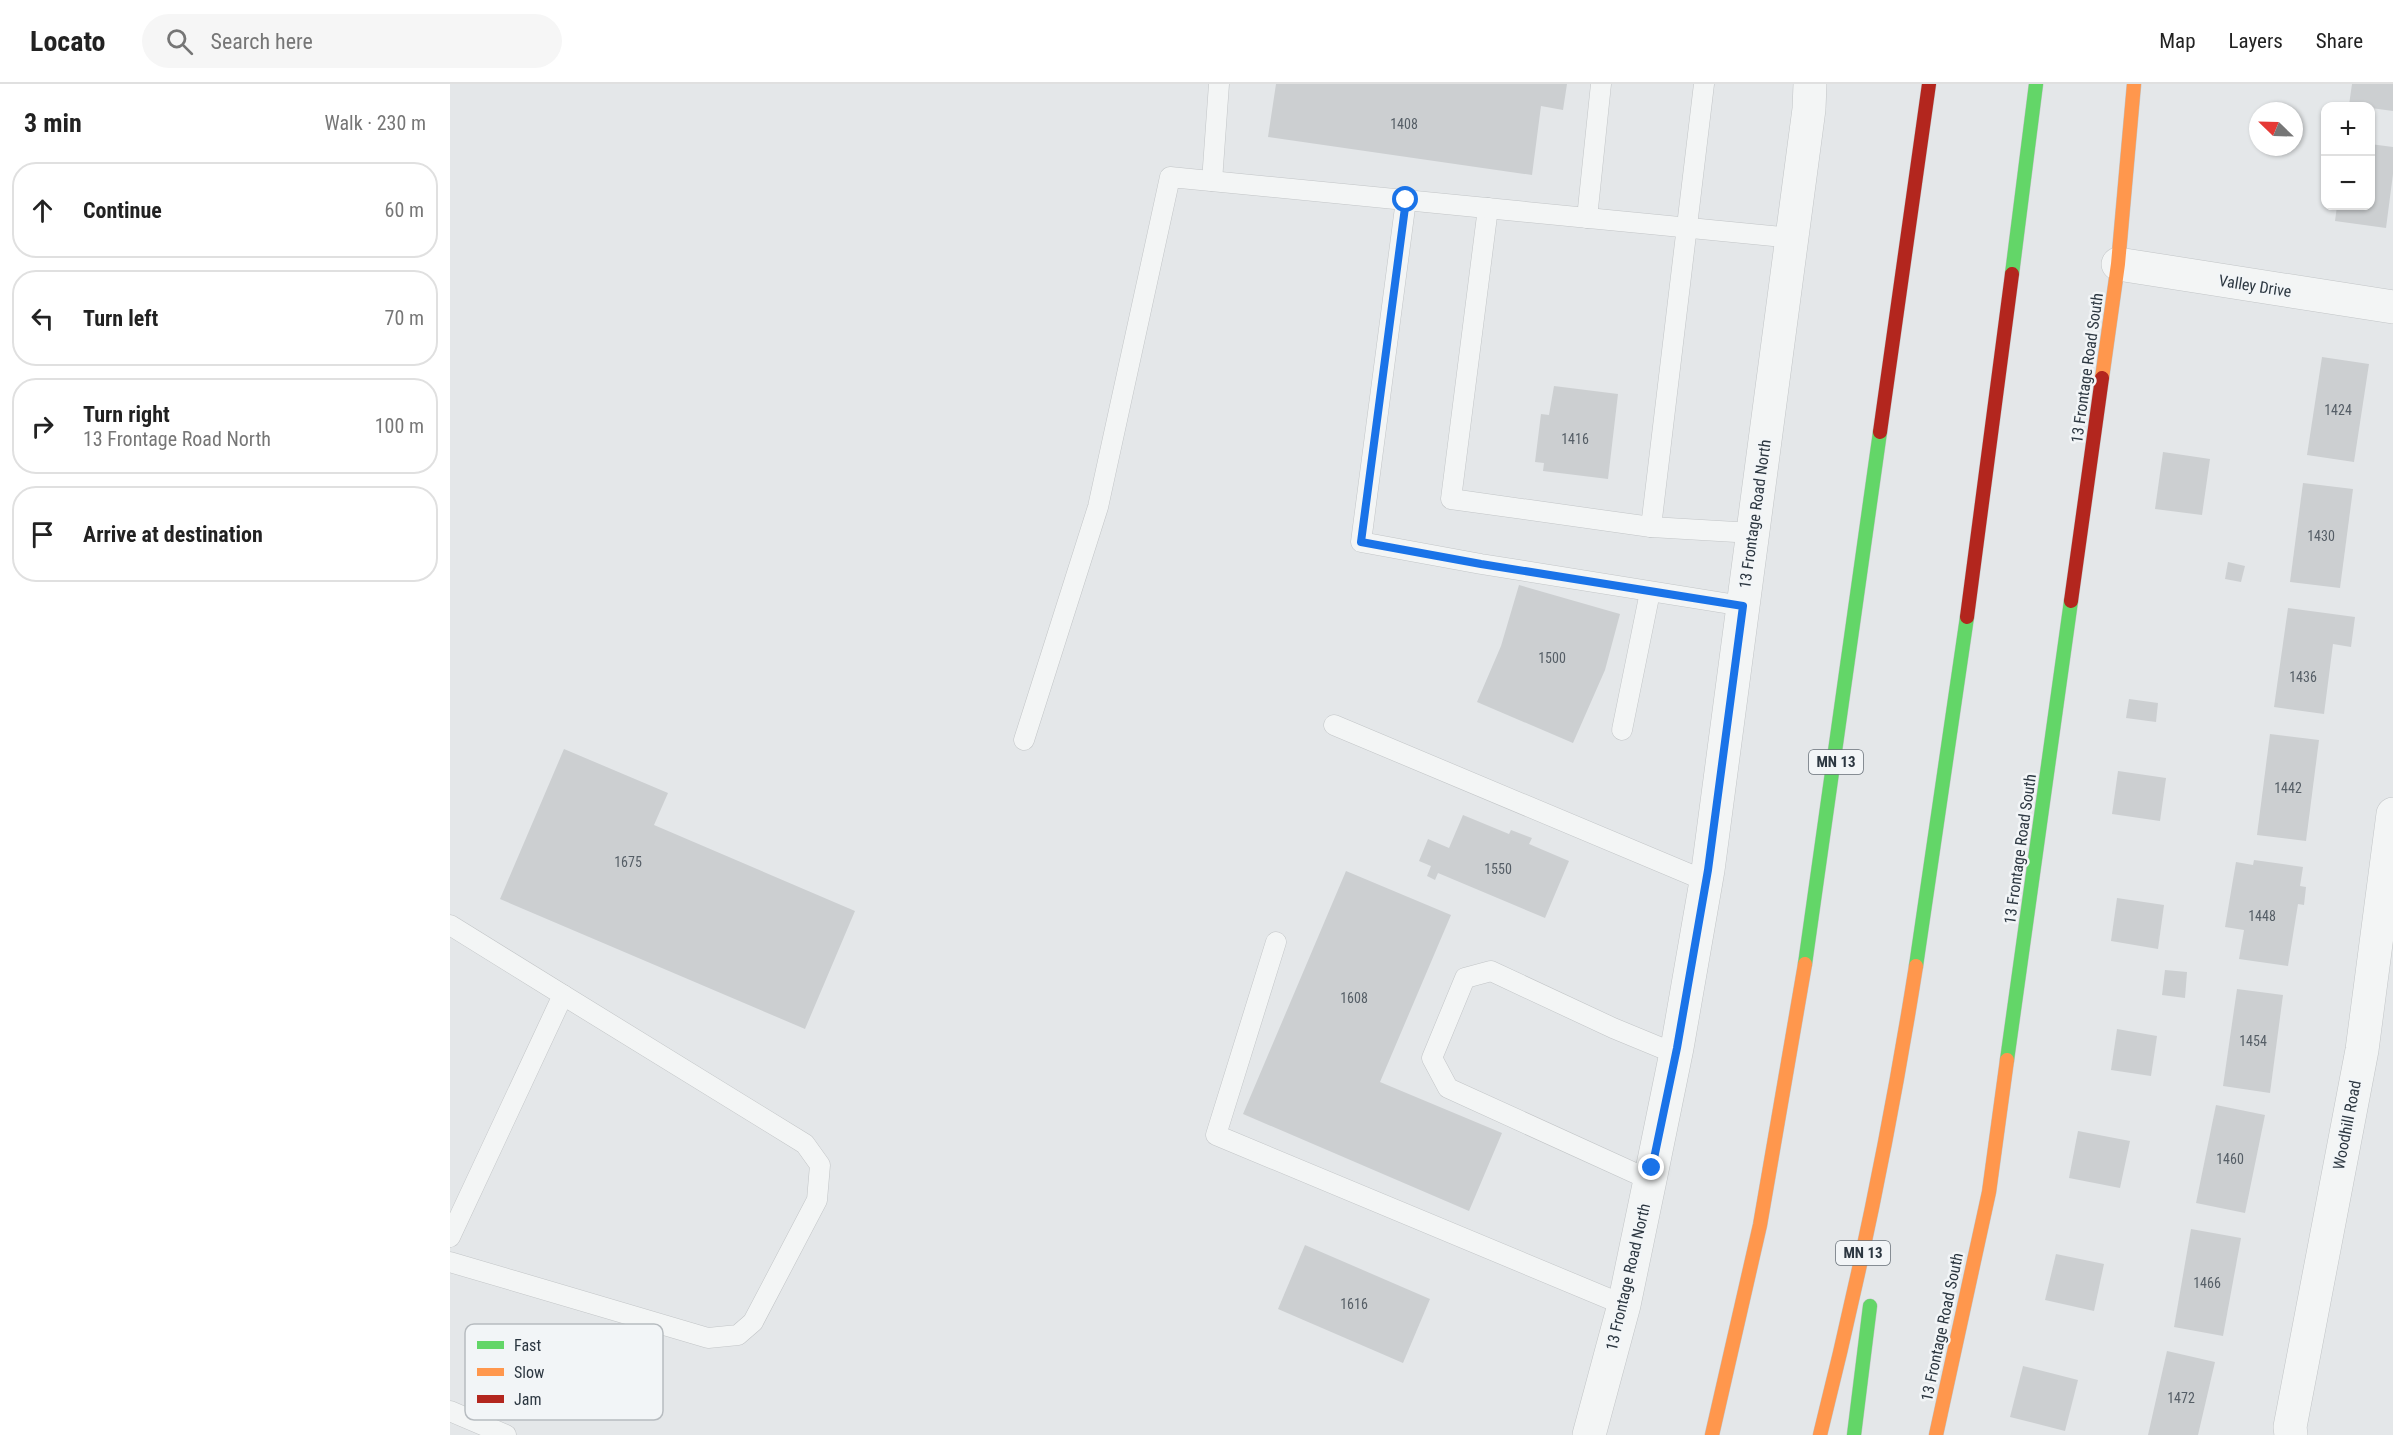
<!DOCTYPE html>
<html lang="en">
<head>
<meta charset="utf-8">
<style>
  body { margin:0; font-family:"Roboto Condensed",sans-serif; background:#f6f6f6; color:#222 }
  .controls { position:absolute; right:18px; top:18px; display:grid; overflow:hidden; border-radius:12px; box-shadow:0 2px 4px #0004 }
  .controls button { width:54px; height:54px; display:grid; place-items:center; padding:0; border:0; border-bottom:2px solid #e0e0e0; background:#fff; color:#222; font:30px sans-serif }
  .compass { position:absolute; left:1799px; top:18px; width:54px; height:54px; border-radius:50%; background:#fff; box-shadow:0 2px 4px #0004; rotate:293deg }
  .stop { position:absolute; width:18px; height:18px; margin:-14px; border:4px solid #1a73e8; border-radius:50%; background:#fff }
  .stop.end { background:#1a73e8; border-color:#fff; box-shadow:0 2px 6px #0008 }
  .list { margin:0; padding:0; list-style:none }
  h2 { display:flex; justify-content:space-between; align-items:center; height:78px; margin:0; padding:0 24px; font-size:26px }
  h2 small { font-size:20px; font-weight:400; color:#767676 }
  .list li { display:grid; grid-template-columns:39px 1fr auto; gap:18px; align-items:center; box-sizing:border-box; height:96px; margin:0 12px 12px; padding:0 12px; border:2px solid #e0e0e0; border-radius:24px }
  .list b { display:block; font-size:22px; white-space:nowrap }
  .list p { margin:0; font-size:20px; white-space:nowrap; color:#767676 }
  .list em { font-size:20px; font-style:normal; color:#767676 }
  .icon { flex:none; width:33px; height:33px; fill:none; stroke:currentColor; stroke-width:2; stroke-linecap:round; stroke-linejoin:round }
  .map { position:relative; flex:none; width:1943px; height:1351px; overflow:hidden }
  header { display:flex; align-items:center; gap:36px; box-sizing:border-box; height:84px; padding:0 30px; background:#fff; border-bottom:2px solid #e0e0e0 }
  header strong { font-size:28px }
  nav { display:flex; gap:33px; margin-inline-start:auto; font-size:21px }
  .search { width:420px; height:54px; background:#f6f6f6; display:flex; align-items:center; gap:15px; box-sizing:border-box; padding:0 21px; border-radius:33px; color:#767676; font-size:22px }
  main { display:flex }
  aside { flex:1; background:#fff }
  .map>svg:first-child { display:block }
</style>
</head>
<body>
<header>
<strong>Locato</strong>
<div class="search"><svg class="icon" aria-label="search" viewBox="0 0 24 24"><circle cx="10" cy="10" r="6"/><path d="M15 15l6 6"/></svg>Search here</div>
<nav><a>Map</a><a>Layers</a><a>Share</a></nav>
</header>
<main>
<aside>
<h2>3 min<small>Walk · 230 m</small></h2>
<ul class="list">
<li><svg class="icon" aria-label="ahead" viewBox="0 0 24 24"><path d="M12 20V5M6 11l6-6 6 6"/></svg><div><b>Continue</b></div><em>60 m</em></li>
<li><svg class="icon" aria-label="left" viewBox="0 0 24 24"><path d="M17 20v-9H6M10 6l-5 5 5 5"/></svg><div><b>Turn left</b></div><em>70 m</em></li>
<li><svg class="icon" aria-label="right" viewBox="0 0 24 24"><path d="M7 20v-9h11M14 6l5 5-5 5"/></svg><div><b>Turn right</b><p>13 Frontage Road North</p></div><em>100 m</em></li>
<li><svg class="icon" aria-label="arrive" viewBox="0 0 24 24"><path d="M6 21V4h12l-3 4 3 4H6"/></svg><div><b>Arrive at destination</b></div></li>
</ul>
</aside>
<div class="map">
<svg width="1943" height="1351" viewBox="0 0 1943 1351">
  <rect width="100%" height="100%" fill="#e4e7e9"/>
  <g fill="#cccfd1">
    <polygon points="826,0 1117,0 1113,26 1091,22 1082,91 818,53"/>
    <polygon points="1902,0 1943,0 1943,27 1899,21"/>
    <polygon points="1920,60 1943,63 1943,90 1936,144 1885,137 1887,122 1920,122"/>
    <polygon points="1872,273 1919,280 1904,378 1857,371"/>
    <polygon points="1104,302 1168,310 1158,395 1093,387 1094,379 1085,378 1091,330 1099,331"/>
    <polygon points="1713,368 1760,375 1752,431 1705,425"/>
    <polygon points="1853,399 1903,405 1890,504 1840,498"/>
    <polygon points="1778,478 1795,482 1791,498 1775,495"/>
    <polygon points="1069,501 1170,530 1155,586 1123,659 1027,618 1051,562"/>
    <polygon points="1838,524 1905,533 1901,563 1883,560 1874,630 1824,623"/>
    <polygon points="1679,615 1708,619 1706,638 1676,634"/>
    <polygon points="1820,650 1869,656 1856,757 1807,751"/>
    <polygon points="114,665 218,709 204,741 405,827 355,945 50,815"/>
    <polygon points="1668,687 1716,694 1710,737 1662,730"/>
    <polygon points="1013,731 1059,750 1061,746 1082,754 1079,760 1119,777 1095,834 988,789 985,796 977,792 981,782 969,777 978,755 999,764"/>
    <polygon points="1804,776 1853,783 1850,802 1856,803 1854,821 1848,820 1838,882 1789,875 1794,846 1775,843 1786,778 1803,781"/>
    <polygon points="896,787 1001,831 930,998 1052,1049 1019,1127 793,1030"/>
    <polygon points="1667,814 1714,821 1708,865 1661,857"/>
    <polygon points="1715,886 1737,888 1735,914 1712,911"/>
    <polygon points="1787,905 1833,911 1820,1009 1773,1002"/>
    <polygon points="1667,945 1707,952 1701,992 1661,986"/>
    <polygon points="1766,1021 1815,1031 1795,1129 1746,1119"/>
    <polygon points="1628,1047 1680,1057 1670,1104 1619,1094"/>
    <polygon points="1741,1145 1791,1154 1773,1252 1724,1243"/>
    <polygon points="855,1161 980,1215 953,1279 828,1225"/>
    <polygon points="1606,1170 1654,1180 1644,1227 1595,1216"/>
    <polygon points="1717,1267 1765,1278 1748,1351 1698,1351"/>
    <polygon points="1573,1282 1628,1296 1615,1347 1560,1333"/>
  </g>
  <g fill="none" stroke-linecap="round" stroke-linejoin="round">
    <defs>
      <g id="lane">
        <polyline points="1254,0 1201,443 1303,449"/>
        <polyline points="762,97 769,0"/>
        <polyline points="956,116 911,458 1031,480 1293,522"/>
        <polyline points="1038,124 1001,415 1201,443"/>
        <polyline points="1137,134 1151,0"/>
        <polyline points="884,641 1256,797"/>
        <polyline points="1172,646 1200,508"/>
        <polyline points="574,656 648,423 720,93 1342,154"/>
        <polyline points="0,841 113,911 0,1153"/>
        <polyline points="826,858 766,1051 1174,1221"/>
        <polyline points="1200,1096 998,1004 982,974 1015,894 1041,887 1163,944 1226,970"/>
        <polyline points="0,1178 258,1254 288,1251 303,1238 367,1116 370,1081 355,1060 113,911"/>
        <polyline points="0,1327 56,1351"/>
      </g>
      <g id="street">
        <polyline points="1668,180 1943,223"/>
        <polyline points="1139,1351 1174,1221 1200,1096 1227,964 1258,786 1359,25 1360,0"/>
        <polyline points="1841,1351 1840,1343 1912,966 1943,730"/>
      </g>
      <g id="fast">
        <polyline points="1562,190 1586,0"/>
        <polyline points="1355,880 1430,348"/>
        <polyline points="1466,882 1517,533"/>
        <polyline points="1557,976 1621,517"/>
        <polyline points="1404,1351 1420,1222"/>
      </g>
      <g id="slow">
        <polyline points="1652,294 1668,180 1684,0"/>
        <polyline points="1262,1351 1310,1141 1355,880"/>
        <path d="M 1370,1351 C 1409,1196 1441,1040 1466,882"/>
        <polyline points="1486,1351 1539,1108 1557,976"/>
      </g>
      <g id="jam">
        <polyline points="1430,348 1479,0"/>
        <polyline points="1621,517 1652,294"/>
        <polyline points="1517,533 1562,190"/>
      </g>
    </defs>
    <use href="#lane" stroke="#c2c5c7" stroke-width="21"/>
    <use href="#street" stroke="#c2c5c7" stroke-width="34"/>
    <use href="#fast" stroke="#c2c5c7" stroke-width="15"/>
    <use href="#slow" stroke="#c2c5c7" stroke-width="15"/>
    <use href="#jam" stroke="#c2c5c7" stroke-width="15"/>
    <use href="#lane" stroke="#f3f5f5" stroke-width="20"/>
    <use href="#street" stroke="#f3f5f5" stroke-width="33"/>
    <use href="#fast" stroke="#63d668" stroke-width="14"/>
    <use href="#slow" stroke="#ff974d" stroke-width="14"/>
    <use href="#jam" stroke="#b3261e" stroke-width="14"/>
  </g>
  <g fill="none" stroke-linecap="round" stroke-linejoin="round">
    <polyline stroke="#1a73e8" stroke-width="8" points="956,116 911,458 1031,480 1293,522 1258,786 1227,964 1202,1084"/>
  </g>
  <g text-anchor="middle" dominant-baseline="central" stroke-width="5" stroke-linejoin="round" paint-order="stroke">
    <g font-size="14" fill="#555e66">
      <text x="954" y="40">1408</text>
      <text x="1888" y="326">1424</text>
      <text x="1125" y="355">1416</text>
      <text x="1871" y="452">1430</text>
      <text x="1102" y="574">1500</text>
      <text x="1853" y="593">1436</text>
      <text x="1838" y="704">1442</text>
      <text x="178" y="778">1675</text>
      <text x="1048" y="785">1550</text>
      <text x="1812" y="832">1448</text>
      <text x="904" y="914">1608</text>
      <text x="1803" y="957">1454</text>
      <text x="1780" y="1075">1460</text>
      <text x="1757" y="1199">1466</text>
      <text x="904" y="1220">1616</text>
      <text x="1731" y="1314">1472</text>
    </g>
    <g fill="#f2f5f7" stroke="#677078" stroke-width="1.5">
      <rect x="1359" y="666" width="54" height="24" rx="4.5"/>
      <rect x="1386" y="1157" width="54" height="24" rx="4.5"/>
    </g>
    <g font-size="15" font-weight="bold" fill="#2c3741">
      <text x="1386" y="678">MN 13</text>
      <text x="1413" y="1169">MN 13</text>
    </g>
    <g font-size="16" fill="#2c3741" stroke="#f2f5f7">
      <text transform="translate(1805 202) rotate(9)">Valley Drive</text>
      <text transform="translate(1637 284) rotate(-82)">13 Frontage Road South</text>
      <text transform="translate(1305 430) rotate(-82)">13 Frontage Road North</text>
      <text transform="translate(1570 765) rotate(-82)">13 Frontage Road South</text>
      <text transform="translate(1897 1041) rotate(-79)">Woodhill Road</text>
      <text transform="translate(1178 1193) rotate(-77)">13 Frontage Road North</text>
      <text transform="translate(1492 1243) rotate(-78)">13 Frontage Road South</text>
    </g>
  </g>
  <rect x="15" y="1240" width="198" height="96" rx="9" fill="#f2f5f7" stroke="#b7bcc0" stroke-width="1.5"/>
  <rect x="27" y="1257" width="27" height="8" fill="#63d668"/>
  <rect x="27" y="1284" width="27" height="8" fill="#ff974d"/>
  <rect x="27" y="1311" width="27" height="8" fill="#b3261e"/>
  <g font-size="16" fill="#2c3741">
    <text x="64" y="1267">Fast</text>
    <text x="64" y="1294">Slow</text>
    <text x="64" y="1321">Jam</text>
  </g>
</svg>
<div class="controls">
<button>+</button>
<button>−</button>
</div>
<svg class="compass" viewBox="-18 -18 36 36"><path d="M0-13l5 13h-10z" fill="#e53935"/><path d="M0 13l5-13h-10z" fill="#767676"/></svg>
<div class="stop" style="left:956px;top:116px"></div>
<div class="stop end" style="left:1202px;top:1084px"></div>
</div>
</main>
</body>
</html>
